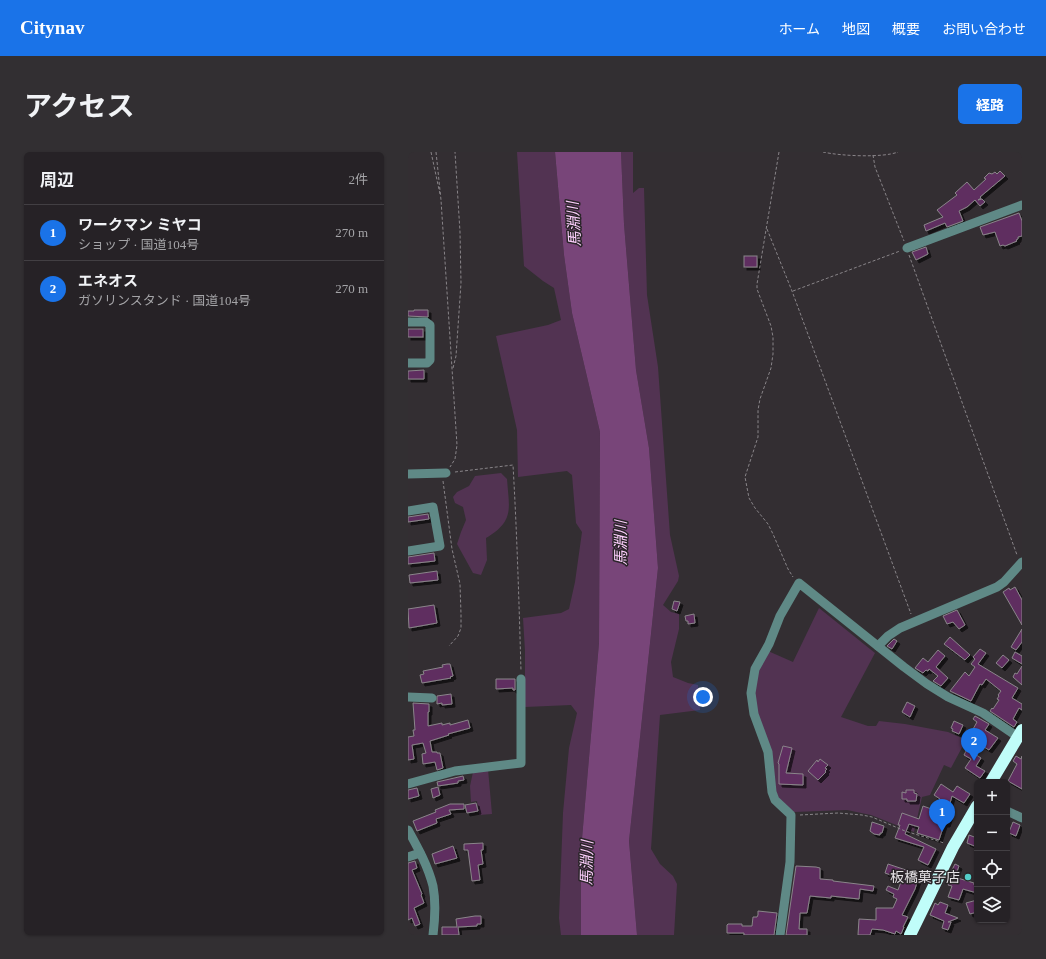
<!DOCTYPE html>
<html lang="ja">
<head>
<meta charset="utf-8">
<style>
  body { margin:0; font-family:"Times New Roman","Noto Sans JP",serif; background:#322f32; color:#f1f3f6 }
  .controls { position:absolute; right:12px; bottom:12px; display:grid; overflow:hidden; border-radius:6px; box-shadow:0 1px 3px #0004 }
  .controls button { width:36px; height:36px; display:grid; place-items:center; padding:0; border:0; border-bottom:1px solid #423f43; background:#262226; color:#f1f3f6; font:20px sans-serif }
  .you { position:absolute; left:295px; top:545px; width:14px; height:14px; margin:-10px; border:3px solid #fff; border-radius:50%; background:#1a73e8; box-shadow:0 0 0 6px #1a73e833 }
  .badge { display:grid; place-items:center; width:26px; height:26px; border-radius:50%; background:#1a73e8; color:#fff; font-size:13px; font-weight:700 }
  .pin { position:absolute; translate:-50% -33px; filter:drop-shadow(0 1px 2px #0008) }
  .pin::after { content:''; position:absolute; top:21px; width:14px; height:12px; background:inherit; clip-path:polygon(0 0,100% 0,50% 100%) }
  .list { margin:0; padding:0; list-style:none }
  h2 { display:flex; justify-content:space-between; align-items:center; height:52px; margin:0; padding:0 16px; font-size:17px }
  h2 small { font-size:13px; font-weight:400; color:#a4a4a7 }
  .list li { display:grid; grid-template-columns:26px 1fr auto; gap:12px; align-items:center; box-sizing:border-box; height:56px; padding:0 16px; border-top:1px solid #423f43 }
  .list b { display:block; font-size:15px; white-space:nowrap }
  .list p { margin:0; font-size:13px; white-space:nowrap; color:#a4a4a7 }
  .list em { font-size:13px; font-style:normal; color:#a4a4a7 }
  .icon { flex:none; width:22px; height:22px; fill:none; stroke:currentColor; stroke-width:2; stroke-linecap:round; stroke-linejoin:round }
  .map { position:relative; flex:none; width:614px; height:783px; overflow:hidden; border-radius:6px }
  header { display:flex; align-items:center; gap:24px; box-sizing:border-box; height:56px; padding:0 20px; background:#1a73e8; color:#fff }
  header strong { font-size:19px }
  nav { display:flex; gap:22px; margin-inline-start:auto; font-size:14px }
  .intro { display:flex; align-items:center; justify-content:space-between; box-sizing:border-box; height:96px; padding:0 24px }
  h1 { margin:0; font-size:28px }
  .button { padding:10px 18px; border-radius:6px; background:#1a73e8; color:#fff; font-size:14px; font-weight:700 }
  main { display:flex; gap:24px; padding:0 24px }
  aside { flex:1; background:#262226; border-radius:6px; box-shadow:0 1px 3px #0004 }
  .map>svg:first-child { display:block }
</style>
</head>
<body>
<header>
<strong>Citynav</strong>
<nav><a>ホーム</a><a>地図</a><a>概要</a><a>お問い合わせ</a></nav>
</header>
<div class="intro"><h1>アクセス</h1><a class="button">経路</a></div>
<main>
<aside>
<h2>周辺<small>2件</small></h2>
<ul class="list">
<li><span class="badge">1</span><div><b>ワークマン ミヤコ</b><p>ショップ · 国道104号</p></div><em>270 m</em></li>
<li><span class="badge">2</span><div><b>エネオス</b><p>ガソリンスタンド · 国道104号</p></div><em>270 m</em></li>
</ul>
</aside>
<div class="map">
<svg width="614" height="783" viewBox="0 0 614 783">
  <defs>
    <filter id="shadow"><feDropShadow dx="3" dy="3" stdDeviation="0" flood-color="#0009"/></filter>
  </defs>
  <rect width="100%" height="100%" fill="#332e32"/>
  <g fill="#523352">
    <polygon points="109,0 147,0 156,103 164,161 192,280 191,491 173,698 173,783 153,783 151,766 155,661 161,596 169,561 163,553 117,555 117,499 115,466 153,461 161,457 167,430 174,380 168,371 164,323 159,319 110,325 109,278 88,184 140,173 153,168 146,136 135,129 116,114"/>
    <polygon points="213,0 225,0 225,41 231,36 236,36 239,143 250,215 262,383 271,424 270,429 255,453 263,460 271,462 271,477 263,510 265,525 280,531 290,533 292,558 252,563 243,697 252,712 265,724 269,732 266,783 229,783 221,689 250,416 241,296 228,218 216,72"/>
    <path d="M 93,321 L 99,327 C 101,356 107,369 78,386 L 79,408 L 73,423 L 65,421 L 49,392 L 53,380 L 58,368 L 55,355 L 47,351 L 45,345 L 49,340 L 61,334 L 67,324 Z"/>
    <polygon points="411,456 467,501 433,565 460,574 468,574 471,569 497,572 540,580 558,588 543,616 536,613 522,643 514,645 506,680 463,663 439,658 386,660 371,647 368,640 350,564 346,540 350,517 360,499 385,510"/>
    <polygon points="80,617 84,662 71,663 69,649 63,650 62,634 65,620"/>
  </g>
  <polygon fill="#784579" points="147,0 213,0 216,72 228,218 241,296 250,416 221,689 229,783 173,783 173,698 191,491 192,280 164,161 156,103"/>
  <g fill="#5f2e60" stroke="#8a858a" filter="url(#shadow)">
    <polygon points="592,19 597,24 572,45 573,46 570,48 574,47 577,50 572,54 567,48 559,55 551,59 555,69 539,75 537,71 518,79 516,73 535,65 529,58 549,43 547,41 559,30 566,38 578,27 576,26 581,21 584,22 587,20 589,22"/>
    <polygon points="611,61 614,69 614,84 610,85 610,87 608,88 609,89 597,94 595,93 592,94 587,80 575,83 572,75"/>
    <polygon points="518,95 520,102 508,108 504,100"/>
    <rect x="336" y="104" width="13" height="11"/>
    <polygon points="6,158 20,158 20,165 0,164 0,159 6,159"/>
    <rect x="0" y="177" width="15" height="8"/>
    <polygon points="16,218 16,227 0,227 0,219"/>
    <polygon points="20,362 21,367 0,370 0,365"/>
    <polygon points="26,401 27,409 0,412 0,405"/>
    <polygon points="29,419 30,428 2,431 1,423"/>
    <polygon points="607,435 614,448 614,473 595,440 601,436 602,438"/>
    <polygon points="266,449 272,450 269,459 264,457"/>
    <polygon points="26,453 29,471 1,476 0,457"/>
    <polygon points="549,458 557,473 551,477 545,470 539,472 535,464"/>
    <polygon points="286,462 287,471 280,472 280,469 278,469 277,464"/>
    <polygon points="614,477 614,490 608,498 603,495"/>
    <polygon points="542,485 562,503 557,508 536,492"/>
    <polygon points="486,487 489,489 484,497 479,494"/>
    <polygon points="572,497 578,501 570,512 610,536 604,546 614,552 614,558 611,556 605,567 609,570 606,575 582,559 584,556 585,557 591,548 589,547 591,544 590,543 593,539 578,527 574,533 572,532 563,549 542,539 557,520 561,524 567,515 563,512 567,507 565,505"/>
    <polygon points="530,498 537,504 528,515 540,526 533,534 525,529 530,524 521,517 520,519 518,518 515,521 507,516 515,506 520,510"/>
    <polygon points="607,500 614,504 614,512 604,506"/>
    <polygon points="595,503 601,508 594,516 588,511"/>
    <polygon points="39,512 42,512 45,524 42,525 43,526 14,531 12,523 16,522 15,519 35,515 34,513"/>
    <polygon points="614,514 614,533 605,525 607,521 609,522"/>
    <polygon points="88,527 107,527 107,538 105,538 105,536 88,537"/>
    <polygon points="43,542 44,552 34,553 34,551 29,552 29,544"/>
    <polygon points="499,550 507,554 502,565 494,560"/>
    <polygon points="5,551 21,552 21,560 20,560 20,574 34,571 34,573 42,571 42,573 60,568 62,576 40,582 41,583 22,589 24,600 29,600 29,601 32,601 35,616 29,618 27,610 15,612 14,602 18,601 15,591 4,593 6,607 0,608 0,585 6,584 5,578 7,578"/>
    <polygon points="567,564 581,572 577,578 590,586 581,598 568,590 564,596 559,593 562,587 560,586 569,570 565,567"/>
    <polygon points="546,569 555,573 551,582 544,579 545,577 543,576"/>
    <polygon points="375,594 384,596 378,621 395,622 395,633 371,632 371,612 370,611"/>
    <polygon points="559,597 573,606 568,614 577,619 572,626 557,616 563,607 556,603"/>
    <polygon points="608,604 613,607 614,604 614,637 600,629 609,612 605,609"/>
    <polygon points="412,607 420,613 417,616 419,617 417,619 418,620 410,628 400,619 409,608 410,610"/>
    <polygon points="55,624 56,628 50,629 50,631 30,634 29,630"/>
    <polygon points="533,632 545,640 549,634 562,642 556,651 544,644 539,662 542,663 539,672 536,672 531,688 509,681 511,675 501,672 497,682 528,697 520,713 510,708 516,695 487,686 492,673 490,673 494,661 511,667 515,654 529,659 532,647 526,643"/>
    <polygon points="30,635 32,643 25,646 23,637"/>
    <polygon points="9,636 11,644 0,647 0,638"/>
    <polygon points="498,638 506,638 506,641 509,642 508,649 499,649 499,647 494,647 494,640 498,641"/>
    <polygon points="68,651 70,659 59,661 57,653"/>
    <polygon points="42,652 56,652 56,657 41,658 43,662 28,667 29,671 9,679 5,669 28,660 27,658"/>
    <polygon points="464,670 476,674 474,681 472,681 472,683 466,682 462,679"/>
    <polygon points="605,670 612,673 608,684 601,681 601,680"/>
    <polygon points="561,683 569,686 569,695 559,691"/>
    <polygon points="75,691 75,698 73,698 75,712 70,713 72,728 64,729 60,698 56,698 56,692"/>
    <polygon points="45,694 49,706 27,712 24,702"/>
    <polygon points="7,709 9,716 4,718 14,742 13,743 16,751 6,756 12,772 7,774 4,766 0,768 0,711"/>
    <polygon points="480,712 507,721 505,725 510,727 507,737 494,763 500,765 495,775 496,775 493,782 488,779 487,782 475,778 464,777 462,783 450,783 451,767 468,768 468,756 485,756 489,747 485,745 486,742 478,738 480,734 490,738 494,727 477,721"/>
    <polygon points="547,712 551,714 548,722 543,720"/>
    <polygon points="388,714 408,715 412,716 412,727 425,728 425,729 466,734 465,739 452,737 451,747 423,744 423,746 402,744 399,761 392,761 391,777 399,777 399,783 378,783"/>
    <polygon points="543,724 566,731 566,733 569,734 569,741 555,737 551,748 540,745 544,734 540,733"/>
    <polygon points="569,748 569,760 562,762 558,751"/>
    <polygon points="532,750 540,753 537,761 550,766 540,770 543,770 540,778 534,776 536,769 522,763 527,751 530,753"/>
    <polygon points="350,759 369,761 366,783 336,783 336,781 319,781 319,773 320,772 334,772 334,774 344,774 345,765 349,765 350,763"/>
    <polygon points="67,764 73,764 73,772 69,772 69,774 50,775 51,783 34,783 34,775 49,775 48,767"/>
  </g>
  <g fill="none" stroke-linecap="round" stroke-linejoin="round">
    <g stroke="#898589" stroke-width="1" stroke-dasharray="3 2" stroke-linecap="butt">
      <polyline points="23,0 32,42"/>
      <polyline points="28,0 33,48 49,293 47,307 42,315"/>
      <polyline points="371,0 349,132 349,137 363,174 365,185 365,202 363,216 352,247 350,258 350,285 337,325 341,346 347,356 360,372 365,382 380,417 385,425"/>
      <path d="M 415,0 C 432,4 475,6 490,0"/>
      <polyline points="465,3 467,15 496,89"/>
      <polyline points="359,77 384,139 503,462"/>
      <polyline points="501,103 609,403"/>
      <polyline points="385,139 492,99"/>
      <polyline points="45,216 48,204 53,131 52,80 47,0"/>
      <path d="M 47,320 L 105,313 C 109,382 111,450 113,519"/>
      <polyline points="35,329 44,397 52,432 53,462 53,476 50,484 41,494"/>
      <polyline points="392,663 430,661 454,663 464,665 497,679 536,691"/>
    </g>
    <g stroke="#5f8986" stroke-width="9">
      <polyline points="499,96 614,53"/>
      <polyline points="0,170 18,170 22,173 22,208 19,211 0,211"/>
      <polyline points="0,322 38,321"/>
      <polyline points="0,359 25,355 32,394 0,399"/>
      <polyline points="470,494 480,484 492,476 589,435 596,430 614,410"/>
      <polyline points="0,545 24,546"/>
      <polyline points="0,632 47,619 113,611 113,527"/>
      <polyline points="599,659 614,666"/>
      <path d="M 0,678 C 10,696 20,714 25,734 C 28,750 27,767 25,783"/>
      <polyline points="0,705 12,701"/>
      <polyline points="372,783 382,710 383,663 367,648 364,640 360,600 346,562 343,541 347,517 361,492 372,464 391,431 496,515 519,532 540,545 575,561 610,585"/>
    </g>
    <g stroke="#c0fdf9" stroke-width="12">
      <polyline points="583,630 614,578"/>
      <polyline points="502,783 545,695 569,654"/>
    </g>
  </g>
  <circle fill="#54cdc8" stroke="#292528" stroke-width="1.5" cx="560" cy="725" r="4"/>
  <g text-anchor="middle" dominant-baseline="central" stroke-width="3" stroke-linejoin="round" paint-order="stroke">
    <g font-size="14" fill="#e4e1e4" stroke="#292528" text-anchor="end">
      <text x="552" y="725">板橋菓子店</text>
    </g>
    <g font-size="15" font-style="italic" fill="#fed0fe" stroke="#292528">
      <text transform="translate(166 72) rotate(-93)">馬淵川</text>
      <text transform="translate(213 391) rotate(-90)">馬淵川</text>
      <text transform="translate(179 711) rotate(-89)">馬淵川</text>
    </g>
  </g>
</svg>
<div class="controls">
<button>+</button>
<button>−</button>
<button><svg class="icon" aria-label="locate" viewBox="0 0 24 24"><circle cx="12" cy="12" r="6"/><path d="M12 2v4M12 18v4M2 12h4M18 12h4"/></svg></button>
<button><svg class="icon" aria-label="layers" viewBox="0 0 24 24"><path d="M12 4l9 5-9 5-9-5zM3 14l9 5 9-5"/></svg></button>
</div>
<div class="you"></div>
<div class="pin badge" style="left:534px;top:680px">1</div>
<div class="pin badge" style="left:566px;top:609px">2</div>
</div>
</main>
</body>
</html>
